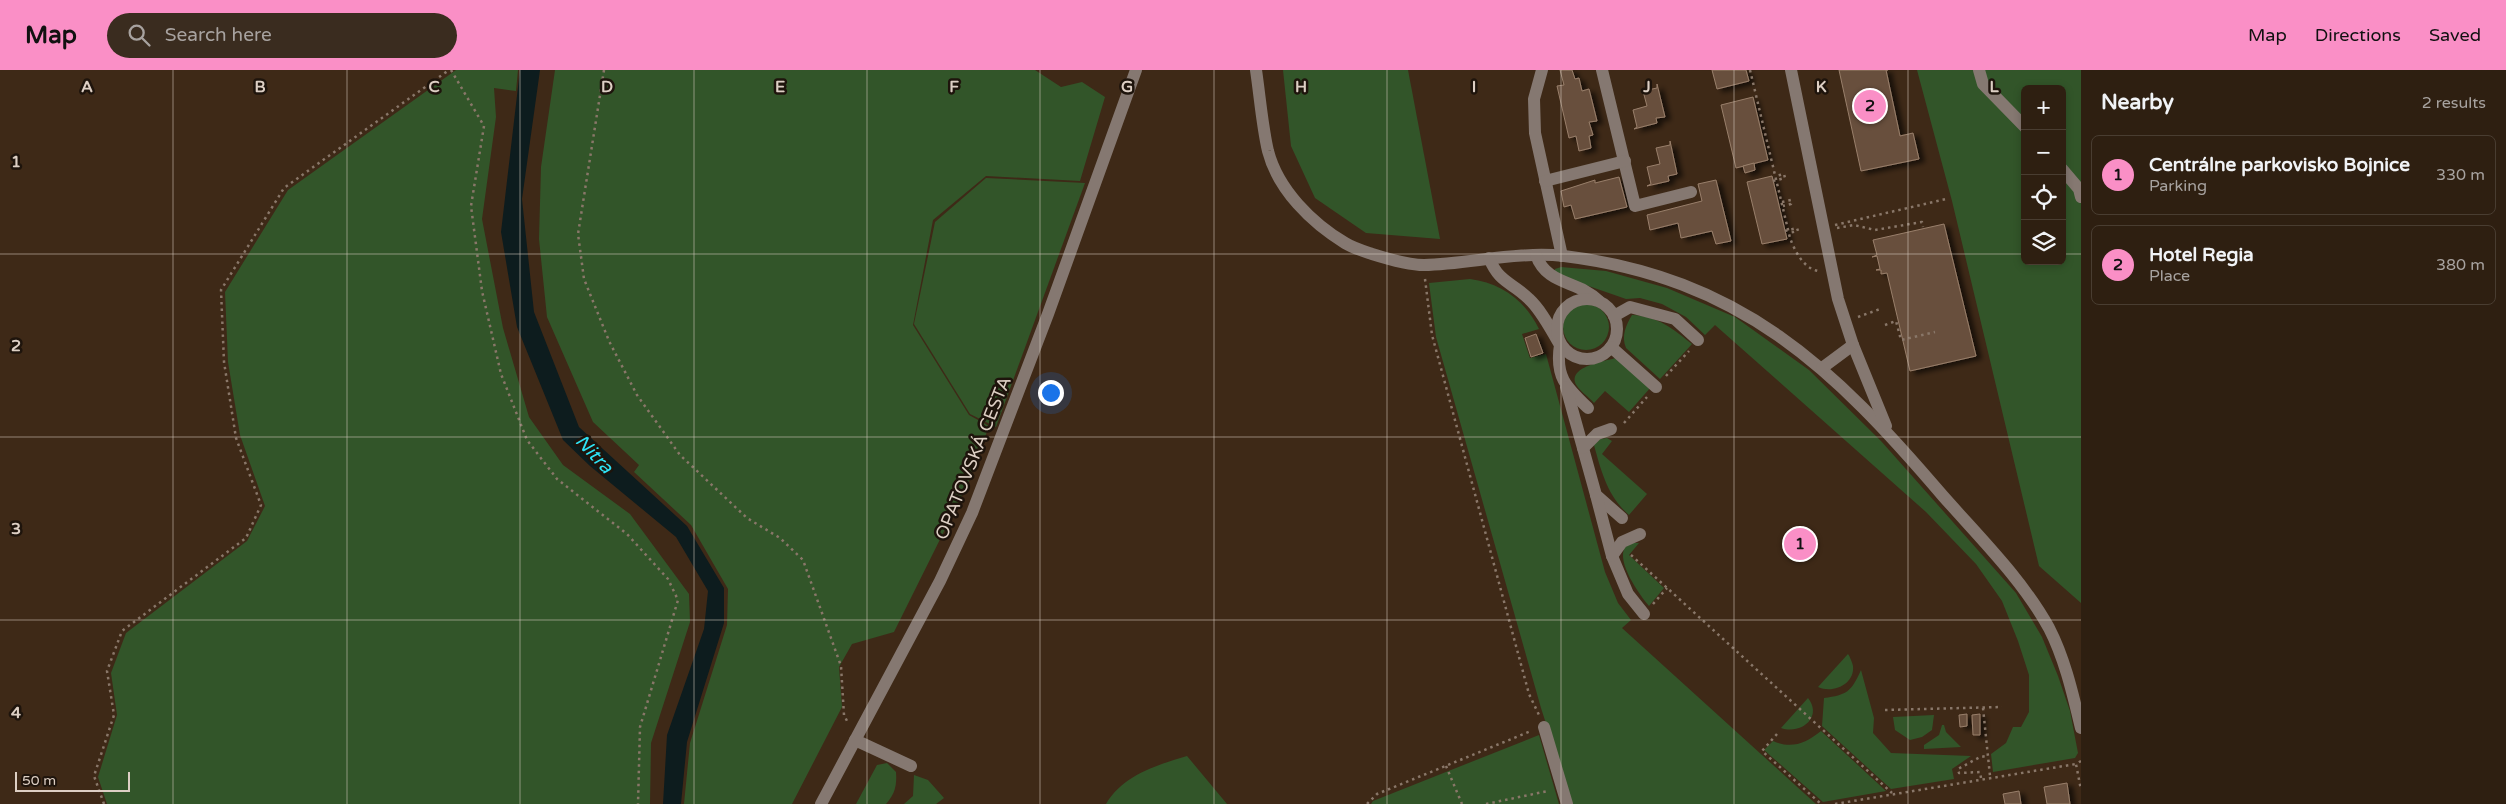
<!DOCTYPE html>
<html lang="en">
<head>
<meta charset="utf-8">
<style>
  body { margin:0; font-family:"Varela Round",sans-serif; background:#3a2c1f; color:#f1f3f6 }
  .controls { position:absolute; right:15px; top:15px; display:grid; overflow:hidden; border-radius:8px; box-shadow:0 2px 8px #0003 }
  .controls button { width:45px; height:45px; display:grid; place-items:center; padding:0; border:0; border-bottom:1px solid #493d31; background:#2e1f11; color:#f1f3f6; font:25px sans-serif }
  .scale { position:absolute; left:15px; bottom:12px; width:115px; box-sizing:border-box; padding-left:5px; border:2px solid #ddcfc4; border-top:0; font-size:14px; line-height:18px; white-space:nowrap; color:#ddcfc4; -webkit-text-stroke:4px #1e140c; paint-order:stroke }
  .you { position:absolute; left:1050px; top:322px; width:18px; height:18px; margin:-12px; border:4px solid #fff; border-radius:50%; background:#1a73e8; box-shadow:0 0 0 8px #1a73e833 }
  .badge { display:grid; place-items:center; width:32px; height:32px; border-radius:50%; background:#fa8fc6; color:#111; font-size:16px; font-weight:700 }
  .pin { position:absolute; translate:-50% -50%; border:2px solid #fff; box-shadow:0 1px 5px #0006 }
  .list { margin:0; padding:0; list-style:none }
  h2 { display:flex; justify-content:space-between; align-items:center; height:65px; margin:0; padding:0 20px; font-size:21px }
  h2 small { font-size:16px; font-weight:400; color:#a7a29f }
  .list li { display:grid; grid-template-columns:32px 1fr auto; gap:15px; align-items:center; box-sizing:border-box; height:80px; margin:0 10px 10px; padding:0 10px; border:1px solid #493d31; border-radius:8px }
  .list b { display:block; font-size:19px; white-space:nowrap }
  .list p { margin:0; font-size:16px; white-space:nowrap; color:#a7a29f }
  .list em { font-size:16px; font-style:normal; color:#a7a29f }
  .icon { flex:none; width:28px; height:28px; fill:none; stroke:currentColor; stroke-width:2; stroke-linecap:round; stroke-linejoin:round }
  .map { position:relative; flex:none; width:2081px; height:734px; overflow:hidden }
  header { display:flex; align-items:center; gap:30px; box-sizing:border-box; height:70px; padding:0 25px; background:#fa8fc6; color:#111 }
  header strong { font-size:24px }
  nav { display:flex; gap:28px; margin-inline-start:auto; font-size:18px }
  .search { width:350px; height:45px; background:#3a2c1f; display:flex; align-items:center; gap:12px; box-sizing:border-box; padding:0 18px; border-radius:28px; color:#a7a29f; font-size:19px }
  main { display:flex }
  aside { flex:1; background:#2e1f11 }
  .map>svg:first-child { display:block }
</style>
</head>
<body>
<header>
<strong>Map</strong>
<div class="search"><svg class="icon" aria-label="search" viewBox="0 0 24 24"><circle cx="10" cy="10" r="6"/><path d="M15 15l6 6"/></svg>Search here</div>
<nav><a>Map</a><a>Directions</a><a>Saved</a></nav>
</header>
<main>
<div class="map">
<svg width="2081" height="734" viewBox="0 0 2081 734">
  <defs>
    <filter id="shadow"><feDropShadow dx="5.5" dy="3" stdDeviation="2.5" flood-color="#0009"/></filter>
  </defs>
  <rect width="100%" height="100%" fill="#3e2917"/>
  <g fill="#325529" fill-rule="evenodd">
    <polygon points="456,0 518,0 516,21 494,18 496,47 482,149 503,258 529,347 563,395 630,444 689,524 690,552 651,673 650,734 107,734 98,707 117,645 111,603 126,563 247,471 265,436 240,365 228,292 225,222 288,120"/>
    <polygon points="555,0 1035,0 1061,17 1082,12 1105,27 1080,111 986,106 933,150 913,255 969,345 989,356 969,411 894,562 852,574 839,597 842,637 792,734 684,734 690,673 727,555 728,519 691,455 634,402 639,395 593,352 547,247 539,169 541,97"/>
    <polygon points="1283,0 1408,0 1440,169 1366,163 1315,128 1291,76"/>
    <path d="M 1917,0 L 2081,0 L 2081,533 L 2039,496 L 1952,131 ZM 2025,19 L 2062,19 L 2062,191 L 2025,191 Z"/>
    <polygon points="986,108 1085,113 996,357 970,344 914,254 935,152"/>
    <polygon points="1561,197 1606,201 1667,218 1735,247 1809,300 1881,371 2016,523 2042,567 2058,606 2070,641 2078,683 2075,688 1993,702 1991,684 2006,673 2013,657 2021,657 2029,642 2029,605 2018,571 2002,531 1976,494 1926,442 1715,255 1705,265 1686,247 1662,234 1640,228 1626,229 1557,205 1554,203 1555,199"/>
    <path d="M 1470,209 C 1501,213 1525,230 1539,259 L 1522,264 L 1530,288 L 1546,284 L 1605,502 L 1618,533 L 1631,550 L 1622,558 L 1816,734 L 1572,734 L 1541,638 L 1436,267 L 1429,213 Z"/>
    <circle cx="1586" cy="257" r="23"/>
    <path d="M 1632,245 C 1658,246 1673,259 1692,274 L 1660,309 L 1626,278 C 1621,266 1626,255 1632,245 Z"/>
    <path d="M 1616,288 L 1651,317 L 1629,342 L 1605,321 L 1594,333 C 1589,327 1581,322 1577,316 C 1565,297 1605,291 1616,288 Z"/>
    <path d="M 1607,368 L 1612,371 L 1602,384 L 1647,424 L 1629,445 C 1608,427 1601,401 1594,375 L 1600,369 Z"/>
    <path d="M 1631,473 L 1639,473 L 1629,485 L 1664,518 L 1649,536 C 1639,524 1616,492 1625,477 Z"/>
    <path d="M 1848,584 C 1850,587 1852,592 1853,596 C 1855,614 1833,624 1818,617 Z"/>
    <path d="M 1861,600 L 1874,648 L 1873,663 L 1891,683 L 1971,686 L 1952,699 L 1954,709 L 1891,719 L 1822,656 L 1824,628 C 1847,625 1851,622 1861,600 Z"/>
    <path d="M 1808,628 C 1823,647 1801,665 1781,658 Z"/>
    <polygon points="1934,645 1932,660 1922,667 1910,670 1895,660 1893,647"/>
    <polygon points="1942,655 1944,655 1946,662 1961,677 1924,679 1924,675 1939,665"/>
    <path d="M 1821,661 L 1886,721 L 1823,732 L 1764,680 L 1773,671 C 1791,679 1805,674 1821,661 Z"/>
    <polygon points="1539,665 1559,734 1371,734 1373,731"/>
    <path d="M 1187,686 L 1227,734 L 1106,734 C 1123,705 1157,695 1187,686 Z"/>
    <path d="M 887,693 L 896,702 C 897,715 895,724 886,734 L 856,734 L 877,695 Z"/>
    <polygon points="914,705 928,710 944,728 936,734 904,734 913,726"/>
  </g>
  <polygon fill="#0d1c1e" points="520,0 540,0 522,129 534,242 579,357 687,456 724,518 724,553 687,672 681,734 663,734 667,665 704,559 708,521 676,467 590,396 563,370 517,257 501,162"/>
  <g fill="#68503d" stroke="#997f6b" filter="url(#shadow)">
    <polygon points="1560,0 1572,0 1575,9 1579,8 1582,21 1589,19 1597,51 1589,52 1593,65 1589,66 1591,78 1579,81 1576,66 1569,68 1557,16 1564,15"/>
    <polygon points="1712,0 1746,0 1749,11 1717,19"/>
    <polygon points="1839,0 1888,0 1886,0 1900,66 1913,63 1919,89 1861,101"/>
    <polygon points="1657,14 1665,47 1656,48 1657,53 1634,59 1637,57 1633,40 1647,36 1643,21 1657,18"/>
    <polygon points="1753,27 1768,90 1736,98 1721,35"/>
    <polygon points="1670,71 1677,104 1668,106 1669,111 1647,116 1651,114 1647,97 1660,94 1656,78 1670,75"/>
    <polygon points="1754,93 1755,100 1745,103 1743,96"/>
    <polygon points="1772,106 1787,169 1762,174 1747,112"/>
    <polygon points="1619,107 1627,137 1575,149 1571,135 1564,137 1561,121 1595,110 1595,113"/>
    <polygon points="1716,110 1731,171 1716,174 1712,161 1681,168 1678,153 1650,160 1647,145 1702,131 1698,114"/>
    <polygon points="1944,154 1976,286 1910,301 1887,203 1881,204 1881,200 1876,200 1880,199 1877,186 1872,187 1877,185 1873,170"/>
    <polygon points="1536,264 1543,283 1531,287 1525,268"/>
    <polygon points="1967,644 1967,656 1960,657 1959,645"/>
    <polygon points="1980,644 1980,665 1973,665 1972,645"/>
    <polygon points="2067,713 2070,734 2047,734 2044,717"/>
    <polygon points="2019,721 2021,734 2005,734 2003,724"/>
  </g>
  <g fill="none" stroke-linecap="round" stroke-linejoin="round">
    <g stroke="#897769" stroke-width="2.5" stroke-dasharray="2.5 4" stroke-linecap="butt">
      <polyline points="451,0 484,56 471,136 482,221 501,304 527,370 557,409 627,464 668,509 678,530 640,657 638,734"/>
      <polyline points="604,0 578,164 584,209 609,271 637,325 680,385 747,448 780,468 803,490 841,596 844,645 848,653"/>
      <path d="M 1750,0 L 1790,168 C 1795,181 1803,198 1818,201"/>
      <polyline points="1773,111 1785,108 1784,104 1776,106"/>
      <polyline points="1782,132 1791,130 1791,134 1783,136"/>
      <polyline points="1835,155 1946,129"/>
      <polyline points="1837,158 1854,155 1875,160 1922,152 1923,157"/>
      <polyline points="1785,161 1797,158 1798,161 1789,163"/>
      <polyline points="1425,209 1432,265 1529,624 1539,645"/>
      <polyline points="1858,247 1880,239"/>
      <polyline points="1885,255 1896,251 1901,270 1935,262"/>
      <polyline points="1666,306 1689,281"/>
      <polyline points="1624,353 1647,327"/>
      <polyline points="1631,485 1892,723"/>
      <polyline points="1653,534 1667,518"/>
      <polyline points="1983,638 1990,706"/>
      <polyline points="1885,640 2002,637"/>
      <polyline points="1777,664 1762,681 1821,734"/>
      <polyline points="2081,691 2076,694 2081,720"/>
      <polyline points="1446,696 1462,734"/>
      <polyline points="1981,708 1980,702 1959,703 1958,699 1980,687 1987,686"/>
      <polyline points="104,734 94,706 114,645 107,601 122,561 246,468 261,435 236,368 224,292 221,220 284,118 449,0"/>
      <polyline points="1367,734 1377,724 1531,661"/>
      <polyline points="1486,734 1548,721"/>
      <polyline points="1835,734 2076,694"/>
    </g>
    <g stroke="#857871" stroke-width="12">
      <path d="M 1256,0 C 1260,27 1262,55 1268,81 C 1278,120 1312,153 1345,173 C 1353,178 1363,181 1372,184 C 1388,189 1408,195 1424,195 C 1470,194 1517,181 1564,186 C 1741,208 1833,297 1943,426 C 1980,468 2022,509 2049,558 C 2065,589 2073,625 2081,658"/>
      <polyline points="1542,0 1534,29 1535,63 1562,186"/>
      <polyline points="1602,0 1635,136 1691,122"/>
      <polyline points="1791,0 1838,229 1853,275 1886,356"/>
      <polyline points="1979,0 1983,14 2025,57"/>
      <polyline points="2062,99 2079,119 2081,127"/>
      <polyline points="1545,111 1625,91"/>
      <path d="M 1536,185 C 1547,216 1578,210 1599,231"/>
      <path d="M 1489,188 C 1500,214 1511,211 1529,229 C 1542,241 1551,260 1560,275 C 1555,307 1566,317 1588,338"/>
      <circle cx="1587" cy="259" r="30"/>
      <polyline points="1614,246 1630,237 1675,249 1698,270"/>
      <polyline points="1611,277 1656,317"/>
      <polyline points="1822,298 1853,275"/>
      <polyline points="1566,317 1596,425 1622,448"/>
      <polyline points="1583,378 1597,364 1611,359"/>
      <polyline points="1596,425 1612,486 1628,524 1644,544"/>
      <polyline points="1612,486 1622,472 1640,464"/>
      <polyline points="1544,657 1567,734"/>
      <polyline points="855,670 911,696"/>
      <polyline points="821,734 940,511 972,443 1048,244 1136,0"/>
    </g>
  </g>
  <path fill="none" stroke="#ddcfc4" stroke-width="1" stroke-opacity="0.55" d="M 173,0 L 173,734M 347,0 L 347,734M 520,0 L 520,734M 694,0 L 694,734M 867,0 L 867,734M 1040,0 L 1040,734M 1214,0 L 1214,734M 1387,0 L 1387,734M 1561,0 L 1561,734M 1734,0 L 1734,734M 1908,0 L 1908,734M 0,184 L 2025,184M 2062,184 L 2081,184M 0,367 L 2081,367M 0,550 L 2081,550"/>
  <g text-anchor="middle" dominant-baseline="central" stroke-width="5" stroke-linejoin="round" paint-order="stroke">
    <g font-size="18" fill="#ddcfc4" stroke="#1e140c">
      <text transform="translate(973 388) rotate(-68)">OPATOVSKÁ CESTA</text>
    </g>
    <g font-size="19" font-style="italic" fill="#2ee3f6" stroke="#1e140c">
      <text transform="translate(594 384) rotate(47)">Nitra</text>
    </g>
  </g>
  <g font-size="16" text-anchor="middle" font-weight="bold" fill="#ddcfc4" stroke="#1e140c" stroke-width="5" stroke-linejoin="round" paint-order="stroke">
    <text x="87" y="22">A</text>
    <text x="260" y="22">B</text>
    <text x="434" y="22">C</text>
    <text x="607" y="22">D</text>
    <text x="780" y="22">E</text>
    <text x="954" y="22">F</text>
    <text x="1127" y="22">G</text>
    <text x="1301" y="22">H</text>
    <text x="1474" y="22">I</text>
    <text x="1647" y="22">J</text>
    <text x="1821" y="22">K</text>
    <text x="1994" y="22">L</text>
    <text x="16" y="97">1</text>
    <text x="16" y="281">2</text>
    <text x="16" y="464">3</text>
    <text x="16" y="648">4</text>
  </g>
</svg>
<div class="controls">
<button>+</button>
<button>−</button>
<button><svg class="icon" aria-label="locate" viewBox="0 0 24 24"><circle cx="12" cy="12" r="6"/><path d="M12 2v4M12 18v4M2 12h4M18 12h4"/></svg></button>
<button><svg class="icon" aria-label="layers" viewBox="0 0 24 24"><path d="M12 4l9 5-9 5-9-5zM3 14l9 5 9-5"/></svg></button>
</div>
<div class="scale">50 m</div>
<div class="you"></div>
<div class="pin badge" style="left:1800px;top:474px">1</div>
<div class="pin badge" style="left:1870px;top:36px">2</div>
</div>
<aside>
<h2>Nearby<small>2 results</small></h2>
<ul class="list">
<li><span class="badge">1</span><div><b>Centrálne parkovisko Bojnice</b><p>Parking</p></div><em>330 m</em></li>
<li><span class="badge">2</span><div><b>Hotel Regia</b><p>Place</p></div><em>380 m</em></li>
</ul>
</aside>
</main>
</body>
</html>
